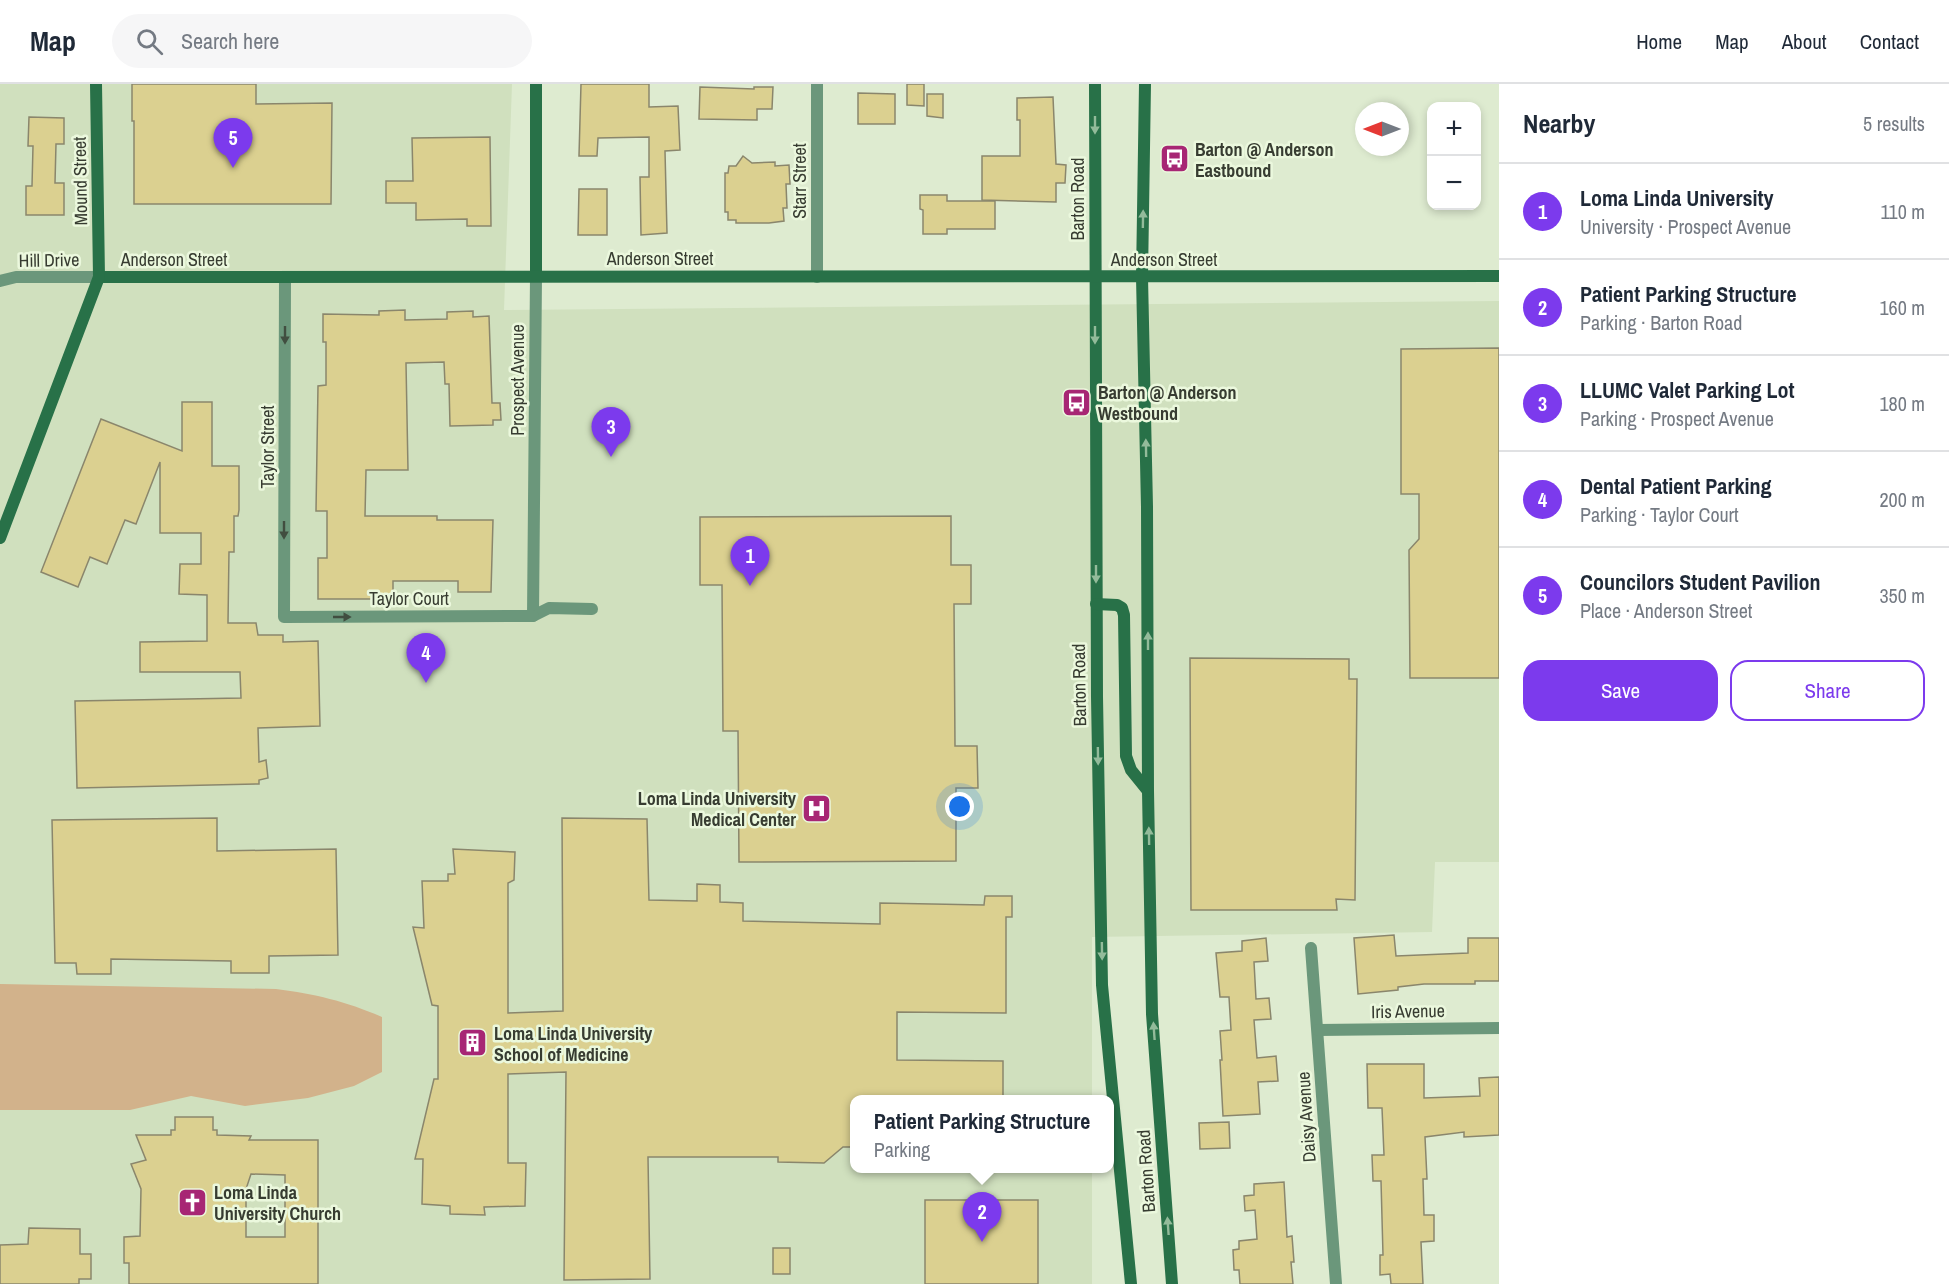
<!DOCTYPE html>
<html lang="en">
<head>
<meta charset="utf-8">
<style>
  body { margin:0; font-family:"Archivo Narrow",sans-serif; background:#f6f6f7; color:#1f2937 }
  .controls { position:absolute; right:18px; top:18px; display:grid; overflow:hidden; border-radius:12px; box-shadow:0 3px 9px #0003 }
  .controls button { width:54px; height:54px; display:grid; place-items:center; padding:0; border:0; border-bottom:2px solid #e0e1e3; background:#fff; color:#1f2937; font:30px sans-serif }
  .compass { position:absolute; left:1355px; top:18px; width:54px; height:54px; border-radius:50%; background:#fff; box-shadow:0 3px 9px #0003; rotate:270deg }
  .you { position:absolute; left:960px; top:723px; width:21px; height:21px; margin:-15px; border:4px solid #fff; border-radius:50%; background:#1a73e8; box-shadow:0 0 0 9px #1a73e833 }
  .badge { display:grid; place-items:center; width:39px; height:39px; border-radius:50%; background:#7c3aed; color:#fff; font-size:20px; font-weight:700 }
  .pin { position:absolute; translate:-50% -50px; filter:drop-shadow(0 2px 3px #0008) }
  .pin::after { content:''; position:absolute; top:32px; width:21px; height:18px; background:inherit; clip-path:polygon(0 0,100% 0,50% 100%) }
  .popup { position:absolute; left:850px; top:1011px; width:264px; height:78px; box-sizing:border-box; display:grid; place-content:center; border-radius:12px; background:#fff; filter:drop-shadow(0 2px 4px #0005); font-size:20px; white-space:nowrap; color:#747a83 }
  .popup b { font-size:22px; color:#1f2937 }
  .popup::after { content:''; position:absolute; left:50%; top:100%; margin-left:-12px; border:12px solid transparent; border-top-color:#fff }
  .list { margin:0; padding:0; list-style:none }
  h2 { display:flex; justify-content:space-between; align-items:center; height:78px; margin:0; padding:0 24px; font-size:26px }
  h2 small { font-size:20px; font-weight:400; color:#747a83 }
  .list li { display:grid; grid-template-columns:39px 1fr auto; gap:18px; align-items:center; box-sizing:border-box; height:96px; padding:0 24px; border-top:2px solid #e0e1e3 }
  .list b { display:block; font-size:22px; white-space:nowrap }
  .list p { margin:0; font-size:20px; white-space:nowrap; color:#747a83 }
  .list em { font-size:20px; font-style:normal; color:#747a83 }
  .actions { display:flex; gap:12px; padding:18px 24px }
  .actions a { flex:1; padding:14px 0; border:2px solid #7c3aed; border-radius:18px; text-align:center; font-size:21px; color:#7c3aed }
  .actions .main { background:#7c3aed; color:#fff }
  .icon { flex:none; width:33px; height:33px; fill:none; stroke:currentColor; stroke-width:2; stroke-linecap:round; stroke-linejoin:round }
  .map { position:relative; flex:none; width:1499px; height:1200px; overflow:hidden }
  header { display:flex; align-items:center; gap:36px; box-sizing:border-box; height:84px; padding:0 30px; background:#fff; border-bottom:2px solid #e0e1e3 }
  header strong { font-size:28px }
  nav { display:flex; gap:33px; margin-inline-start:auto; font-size:21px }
  .search { width:420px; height:54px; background:#f6f6f7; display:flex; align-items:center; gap:15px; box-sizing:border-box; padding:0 21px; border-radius:33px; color:#747a83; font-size:22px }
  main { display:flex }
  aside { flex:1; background:#fff }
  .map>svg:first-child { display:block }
</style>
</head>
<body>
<header>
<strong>Map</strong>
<div class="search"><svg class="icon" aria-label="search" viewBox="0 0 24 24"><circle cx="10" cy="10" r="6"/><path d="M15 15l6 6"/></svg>Search here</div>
<nav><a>Home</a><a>Map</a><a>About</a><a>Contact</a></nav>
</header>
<main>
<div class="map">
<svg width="1499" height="1200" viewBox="0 0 1499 1200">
  <rect width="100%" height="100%" fill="#deebd0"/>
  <polygon fill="#d0e0be" points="0,0 512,0 504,226 1499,217 1499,778 1435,778 1432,848 1092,853 1092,1015 854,1016 854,1084 1092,1085 1092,1200 0,1200"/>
  <path fill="#d2b28b" d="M 0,900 L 276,905 C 315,910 345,917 382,933 L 382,988 L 354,1002 L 308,1014 L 245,1022 L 191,1012 L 130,1026 L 0,1026 Z"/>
  <g fill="#dbd090" stroke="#8a866c" stroke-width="1.5" fill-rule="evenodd">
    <polygon points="132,0 256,0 256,20 332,19 331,120 134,120 134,37 132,37"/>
    <polygon points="581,0 649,0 649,23 678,22 680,66 665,67 667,149 641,151 640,93 649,93 649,53 598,54 597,72 579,72"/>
    <polygon points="907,0 924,0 924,22 907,21"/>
    <polygon points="700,3 754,5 754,3 773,3 772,25 757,25 757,36 699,35"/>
    <polygon points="858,9 895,10 895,40 858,40"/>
    <polygon points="927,10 943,10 943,34 927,32"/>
    <polygon points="1053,13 1056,80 1066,81 1065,99 1056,99 1056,118 982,116 982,72 1020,72 1020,36 1017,36 1017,14"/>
    <polygon points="29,33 64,34 64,60 56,60 55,99 64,99 64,131 26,131 26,102 32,102 33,62 28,62"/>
    <polygon points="490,53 491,142 467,142 467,135 416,136 416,119 386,119 386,97 413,97 412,54"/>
    <polygon points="743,72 752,79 775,78 775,82 789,81 790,100 786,100 787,124 783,124 784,137 769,139 736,139 736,136 728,136 728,128 725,128 725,89 728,89 729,82 736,82"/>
    <polygon points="579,105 607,105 607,151 578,151"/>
    <polygon points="920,111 947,111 947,117 995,117 995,145 947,145 947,150 923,150 923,126 920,125"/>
    <polygon points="405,226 405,236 447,235 447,228 473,227 473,233 489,232 492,319 500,319 501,336 493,336 493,341 450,342 449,300 445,300 444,278 406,279 408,386 366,386 365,432 437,432 437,436 493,436 491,508 458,508 458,497 393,497 393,515 318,515 318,474 327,474 327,427 316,427 318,302 326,301 326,258 323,258 323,230 379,231 379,227"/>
    <polygon points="1499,264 1499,594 1410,594 1409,466 1419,455 1419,410 1401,410 1401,265"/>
    <polygon points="182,318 212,318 212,382 239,382 239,426 238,432 234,432 234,468 229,468 228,539 256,539 258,551 283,551 283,558 318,557 320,642 258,644 259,678 266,676 268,694 259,696 259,700 77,704 75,617 241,614 240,588 140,588 140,558 207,557 207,511 179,510 180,480 201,480 201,449 160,449 160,378 136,440 125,436 107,480 90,473 78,503 41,488 101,335 182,367"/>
    <polygon points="951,432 951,481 971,481 971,520 954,520 955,662 977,662 978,704 956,704 956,777 739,778 738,647 723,647 722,501 700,501 700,433"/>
    <polygon points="1190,574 1349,575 1349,595 1357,595 1355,816 1336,815 1337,826 1191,826"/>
    <polygon points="217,734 217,767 336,765 338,871 269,872 269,889 231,889 231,877 111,875 111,890 77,890 76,879 55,879 52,736"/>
    <polygon points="562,734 647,735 649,816 697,817 697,800 720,801 720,818 743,819 743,837 880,840 880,819 984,821 985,812 1012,812 1012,833 1006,833 1006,929 897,928 897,976 1003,977 1003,1016 855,1016 855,1063 843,1063 824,1079 778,1078 778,1073 648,1073 650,1195 564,1196 566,988 508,990 508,1079 526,1079 525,1122 484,1123 485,1131 450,1130 450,1122 422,1120 423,1075 415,1075 434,995 438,995 438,922 432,921 413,843 424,844 422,797 448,797 448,790 455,790 453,765 515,768 514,796 508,799 508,929 563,927"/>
    <polygon points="1394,851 1396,872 1468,869 1468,854 1499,854 1499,897 1475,897 1475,900 1424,900 1398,903 1398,906 1358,910 1354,854"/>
    <polygon points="1266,854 1268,877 1254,878 1256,915 1269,914 1271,935 1254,936 1257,974 1276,972 1278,997 1258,998 1260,1030 1223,1032 1220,976 1222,976 1220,947 1231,946 1229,913 1220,913 1216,869 1242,867 1242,857"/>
    <polygon points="1367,980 1424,980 1424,1014 1480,1012 1479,994 1499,993 1499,1051 1464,1053 1464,1048 1425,1053 1427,1095 1423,1095 1424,1131 1434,1131 1434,1157 1421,1158 1423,1200 1391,1200 1390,1190 1380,1191 1380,1171 1383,1171 1381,1097 1373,1097 1372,1071 1384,1071 1382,1024 1368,1024"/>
    <path d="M 175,1033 L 213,1033 L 213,1046 L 217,1046 L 217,1051 L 251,1052 L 249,1056 L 318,1056 L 318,1200 L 129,1200 L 129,1179 L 124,1179 L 124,1153 L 140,1152 L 141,1105 L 131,1080 L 146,1076 L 136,1051 L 171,1051 L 171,1046 L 175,1046 ZM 251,1090 L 285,1091 L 285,1153 L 246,1153 L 246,1105 Z"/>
    <polygon points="1229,1038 1230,1064 1200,1065 1199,1039"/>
    <polygon points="1284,1098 1287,1153 1292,1152 1294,1178 1291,1178 1293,1200 1240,1200 1239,1186 1234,1186 1233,1166 1239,1165 1239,1157 1257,1155 1255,1126 1245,1127 1244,1112 1254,1111 1254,1100"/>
    <rect x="925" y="1116" width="113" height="84"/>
    <polygon points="29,1144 80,1145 80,1170 91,1170 91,1195 79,1195 79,1200 0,1200 0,1161 28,1160"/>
    <rect x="773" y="1164" width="17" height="26"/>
  </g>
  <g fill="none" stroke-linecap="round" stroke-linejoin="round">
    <g stroke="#6b977b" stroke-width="12">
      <polyline points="536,192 533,532 549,524 592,525"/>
      <polyline points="285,193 284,533 533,532"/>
      <polyline points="817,193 817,0"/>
      <polyline points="0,197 16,193 99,193"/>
      <polyline points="1311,864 1336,1200"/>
      <polyline points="1318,946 1499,944"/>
    </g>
    <g stroke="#287148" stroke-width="12">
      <polyline points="1095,0 1097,613 1102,901 1131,1200"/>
      <polyline points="1145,0 1142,193 1147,423 1148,707 1152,930 1172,1200"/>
      <polyline points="536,192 536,0"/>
      <polyline points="99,193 1499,192"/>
      <polyline points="0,454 99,193 96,0"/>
      <polyline points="1096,520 1117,521 1122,524 1124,531 1126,672 1131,686 1148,707"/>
    </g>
  </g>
  <defs><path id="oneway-solid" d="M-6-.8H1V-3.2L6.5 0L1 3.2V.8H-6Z" transform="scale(1.5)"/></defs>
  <g fill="#93bb9a">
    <use href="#oneway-solid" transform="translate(1095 41) rotate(90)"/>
    <use href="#oneway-solid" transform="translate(1143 135) rotate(-89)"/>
    <use href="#oneway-solid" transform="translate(1095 251) rotate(90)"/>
    <use href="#oneway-solid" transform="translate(1146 364) rotate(-91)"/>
    <use href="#oneway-solid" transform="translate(1096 490) rotate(90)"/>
    <use href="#oneway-solid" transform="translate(1148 557) rotate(-90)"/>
    <use href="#oneway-solid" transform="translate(1098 672) rotate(89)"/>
    <use href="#oneway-solid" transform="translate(1149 752) rotate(-91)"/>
    <use href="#oneway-solid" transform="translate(1102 867) rotate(89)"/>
    <use href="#oneway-solid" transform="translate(1154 947) rotate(-94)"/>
    <use href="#oneway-solid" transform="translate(1168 1142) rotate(-94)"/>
  </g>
  <g fill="#414e40">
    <use href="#oneway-solid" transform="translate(285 251) rotate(90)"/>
    <use href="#oneway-solid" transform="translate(284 446) rotate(90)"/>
    <use href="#oneway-solid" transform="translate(342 533)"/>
  </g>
  <defs>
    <symbol id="bus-square" viewBox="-11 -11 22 22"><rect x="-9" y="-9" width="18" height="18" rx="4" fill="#a72674" stroke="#ebf8dd"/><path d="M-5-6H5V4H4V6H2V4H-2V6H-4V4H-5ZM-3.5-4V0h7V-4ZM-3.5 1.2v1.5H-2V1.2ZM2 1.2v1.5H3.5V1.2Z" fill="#fff"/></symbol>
    <symbol id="hospital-square" viewBox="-11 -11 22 22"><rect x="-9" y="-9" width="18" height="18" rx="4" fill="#a72674" stroke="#ebf8dd"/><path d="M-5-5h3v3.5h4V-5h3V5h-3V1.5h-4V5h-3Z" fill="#fff"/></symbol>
    <symbol id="building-square" viewBox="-11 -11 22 22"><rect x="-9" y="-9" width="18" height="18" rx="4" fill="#a72674" stroke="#ebf8dd"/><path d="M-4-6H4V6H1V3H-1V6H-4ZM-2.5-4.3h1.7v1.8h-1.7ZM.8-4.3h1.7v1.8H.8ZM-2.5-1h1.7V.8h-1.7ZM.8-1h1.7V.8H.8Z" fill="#fff"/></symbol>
    <symbol id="church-square" viewBox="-11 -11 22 22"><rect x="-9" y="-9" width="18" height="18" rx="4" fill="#a72674" stroke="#ebf8dd"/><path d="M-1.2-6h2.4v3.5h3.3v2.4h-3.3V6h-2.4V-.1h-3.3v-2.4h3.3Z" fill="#fff"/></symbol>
  </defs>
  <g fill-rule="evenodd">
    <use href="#bus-square" x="1158" y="58" width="33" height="33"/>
    <use href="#bus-square" x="1060" y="302" width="33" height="33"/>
    <use href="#hospital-square" x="800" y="708" width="33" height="33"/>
    <use href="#building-square" x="456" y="942" width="33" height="33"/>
    <use href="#church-square" x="176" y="1102" width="33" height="33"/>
  </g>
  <g text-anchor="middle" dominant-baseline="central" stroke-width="5" stroke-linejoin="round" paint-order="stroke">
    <g font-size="18" font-weight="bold" fill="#373c31" stroke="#ebf8dd" text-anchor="start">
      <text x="1195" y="65">Barton @ Anderson<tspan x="1195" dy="21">Eastbound</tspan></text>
      <text x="1098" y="308">Barton @ Anderson<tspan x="1098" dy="21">Westbound</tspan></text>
      <text x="796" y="714" text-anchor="end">Loma Linda University<tspan x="796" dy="21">Medical Center</tspan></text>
      <text x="494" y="949">Loma Linda University<tspan x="494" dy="21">School of Medicine</tspan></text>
      <text x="214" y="1108">Loma Linda<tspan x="214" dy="21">University Church</tspan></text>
    </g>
    <g font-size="18" fill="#373c31" stroke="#ebf8dd">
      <text transform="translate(80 97) rotate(-91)">Mound Street</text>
      <text transform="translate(799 97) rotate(-90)">Starr Street</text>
      <text transform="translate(1077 115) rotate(-90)">Barton Road</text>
      <text x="660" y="174">Anderson Street</text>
      <text x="174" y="175">Anderson Street</text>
      <text x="1164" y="175">Anderson Street</text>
      <text transform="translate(49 176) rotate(-1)">Hill Drive</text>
      <text transform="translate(517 296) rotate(-90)">Prospect Avenue</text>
      <text transform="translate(267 363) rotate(-90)">Taylor Street</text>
      <text x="409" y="514">Taylor Court</text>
      <text transform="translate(1079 601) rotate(-91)">Barton Road</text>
      <text transform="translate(1408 927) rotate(-1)">Iris Avenue</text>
      <text transform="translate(1306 1033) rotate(-94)">Daisy Avenue</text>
      <text transform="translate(1146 1087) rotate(-94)">Barton Road</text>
    </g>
  </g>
</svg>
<div class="controls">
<button>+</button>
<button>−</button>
</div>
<svg class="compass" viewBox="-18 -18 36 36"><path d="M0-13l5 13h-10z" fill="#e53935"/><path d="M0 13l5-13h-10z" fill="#747a83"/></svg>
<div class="you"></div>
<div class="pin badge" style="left:750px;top:502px">1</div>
<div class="pin badge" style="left:982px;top:1158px">2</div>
<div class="popup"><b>Patient Parking Structure</b>Parking</div>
<div class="pin badge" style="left:611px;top:373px">3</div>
<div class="pin badge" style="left:426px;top:599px">4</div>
<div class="pin badge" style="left:233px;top:84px">5</div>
</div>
<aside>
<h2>Nearby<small>5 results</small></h2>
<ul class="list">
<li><span class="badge">1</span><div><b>Loma Linda University</b><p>University · Prospect Avenue</p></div><em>110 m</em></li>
<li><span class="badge">2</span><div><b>Patient Parking Structure</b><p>Parking · Barton Road</p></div><em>160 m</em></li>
<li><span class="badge">3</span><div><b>LLUMC Valet Parking Lot</b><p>Parking · Prospect Avenue</p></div><em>180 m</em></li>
<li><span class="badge">4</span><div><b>Dental Patient Parking</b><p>Parking · Taylor Court</p></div><em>200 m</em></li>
<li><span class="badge">5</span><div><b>Councilors Student Pavilion</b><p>Place · Anderson Street</p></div><em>350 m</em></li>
</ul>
<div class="actions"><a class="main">Save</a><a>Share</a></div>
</aside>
</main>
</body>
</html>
